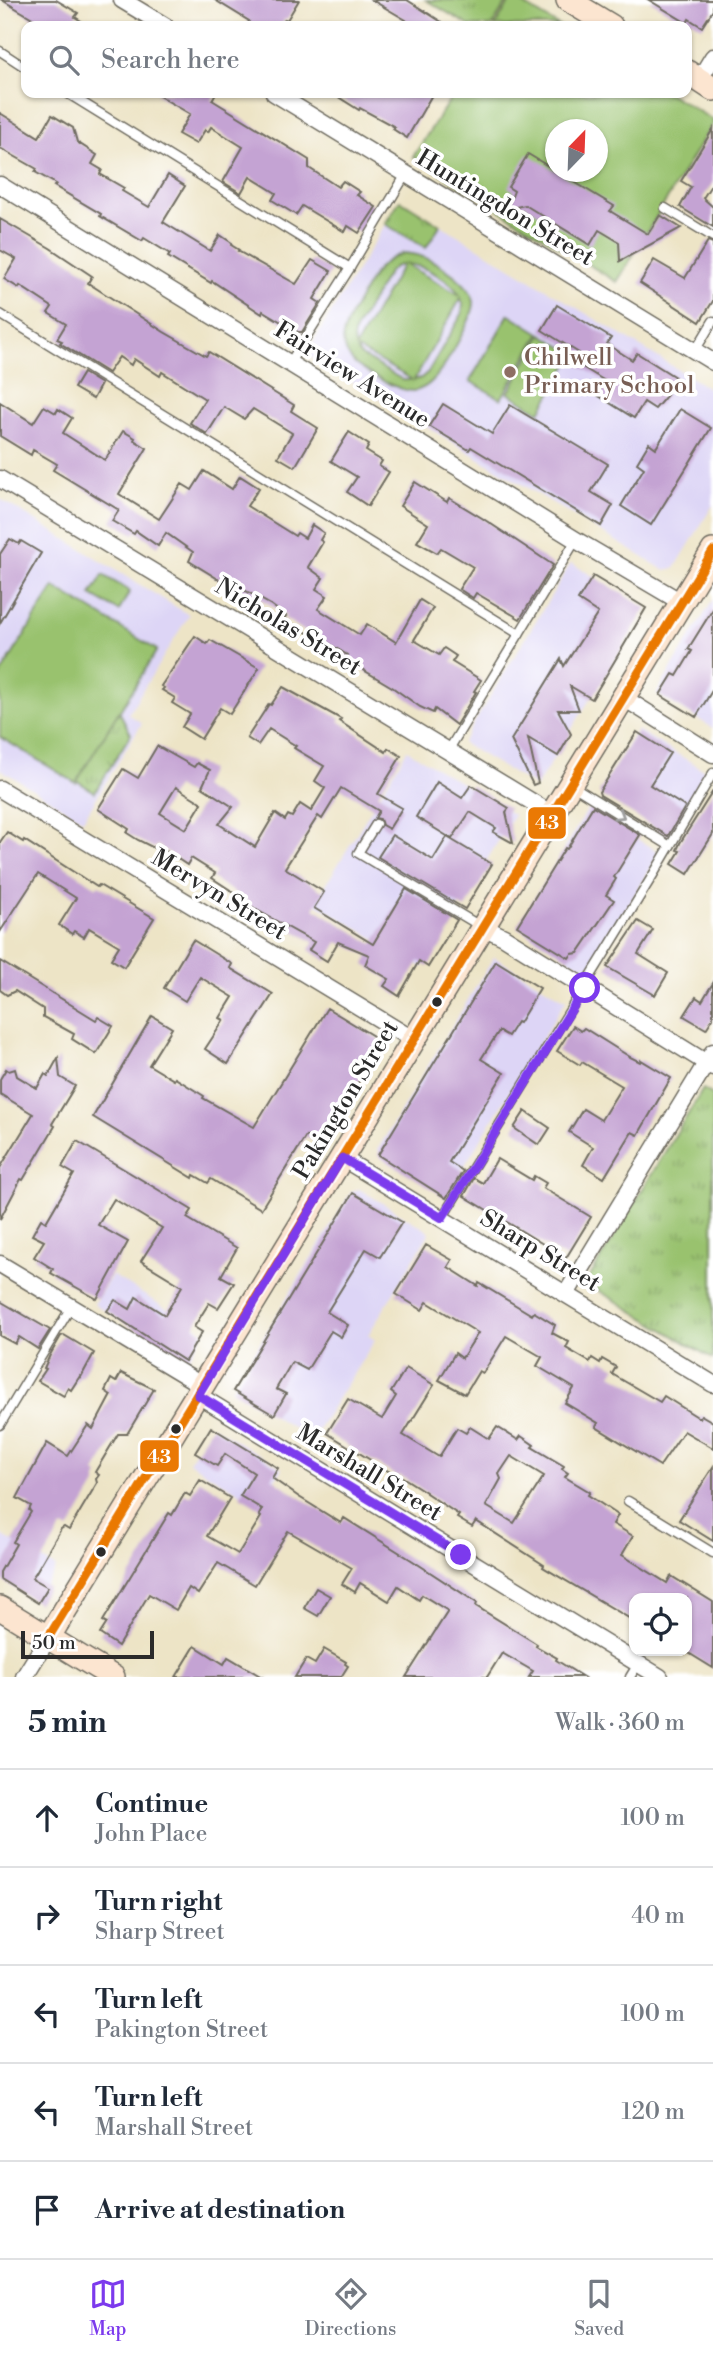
<!DOCTYPE html>
<html lang="en">
<head>
<meta charset="utf-8">
<style>
  body { margin:0; font-family:"Libre Bodoni",serif; background:#f6f6f7; color:#1f2937 }
  .controls { position:absolute; right:21px; bottom:21px; display:grid; overflow:hidden; border-radius:14px; box-shadow:0 2px 5px #0004 }
  .controls button { width:63px; height:63px; display:grid; place-items:center; padding:0; border:0; border-bottom:2px solid #e0e1e3; background:#fff; color:#1f2937; font:35px sans-serif }
  .compass { position:absolute; left:545px; top:119px; width:63px; height:63px; border-radius:50%; background:#fff; box-shadow:0 2px 5px #0004; rotate:23deg }
  .scale { position:absolute; left:21px; bottom:18px; width:133px; box-sizing:border-box; padding-left:7px; border:4px solid #2b2b2b; border-top:0; font-size:19px; line-height:24px; white-space:nowrap; color:#2b2b2b; -webkit-text-stroke:5px #fff; paint-order:stroke }
  .stop { position:absolute; width:21px; height:21px; margin:-16px; border:5px solid #7c3aed; border-radius:50%; background:#fff }
  .stop.end { background:#7c3aed; border-color:#fff; box-shadow:0 2px 7px #0008 }
  .list { margin:0; padding:0; list-style:none }
  h2 { display:flex; justify-content:space-between; align-items:center; height:91px; margin:0; padding:0 28px; font-size:30px }
  h2 small { font-size:23px; font-weight:400; color:#747a83 }
  .list li { display:grid; grid-template-columns:46px 1fr auto; gap:21px; align-items:center; box-sizing:border-box; height:98px; padding:0 28px; border-top:2px solid #e0e1e3 }
  .list b { display:block; font-size:26px; white-space:nowrap }
  .list p { margin:0; font-size:23px; white-space:nowrap; color:#747a83 }
  .list em { font-size:23px; font-style:normal; color:#747a83 }
  .icon { flex:none; width:38px; height:38px; fill:none; stroke:currentColor; stroke-width:2; stroke-linecap:round; stroke-linejoin:round }
  .map { position:relative; flex:none; width:713px; height:1677px; overflow:hidden }
  .search { position:absolute; background:#fff; box-shadow:0 2px 5px #0004; left:21px; right:21px; top:21px; height:77px; display:flex; align-items:center; gap:18px; box-sizing:border-box; padding:0 24px; border-radius:14px; color:#747a83; font-size:26px }
  .sheet { height:581px; background:#fff }
  nav { display:flex; justify-content:space-around; align-items:center; box-sizing:border-box; height:98px; border-top:2px solid #e0e1e3; background:#fff; font-size:19px; color:#747a83 }
  nav a { display:grid; justify-items:center; gap:4px }
  nav .on { color:#7c3aed }
  .map>svg:first-child { display:block }
</style>
</head>
<body>
<div class="map">
<svg width="713" height="1677" viewBox="0 0 713 1677">
  <defs>
    <pattern id="park-tufts" width="24" height="20" patternUnits="userSpaceOnUse" patternTransform="scale(1.75)"><rect width="24" height="20" fill="#99c26e"/><path d="M3 7l-1-3M5 7V3M7 7l1-3M15 17l-1-3M17 17v-4M19 17l1-3" fill="none" stroke="#7d9e5b"/></pattern>
  </defs>
  <rect width="100%" height="100%" fill="#fff"/>
  <filter id="ink" filterUnits="userSpaceOnUse"><feTurbulence type="fractalNoise" baseFrequency=".0143" numOctaves="2"/><feDisplacementMap in="SourceGraphic" scale="14" xChannelSelector="R" yChannelSelector="G"/><feConvolveMatrix kernelMatrix="1 2 1 2 8 2 1 2 1" color-interpolation-filters="sRGB"/></filter>
  <filter id="wash" filterUnits="userSpaceOnUse"><feTurbulence type="fractalNoise" baseFrequency=".00686" numOctaves="4" result="noise"/><feDisplacementMap in="SourceGraphic" scale="28" xChannelSelector="R" yChannelSelector="G"/><feGaussianBlur stdDeviation="1.57" result="paint"/><feColorMatrix in="noise" values="0 0 0 0 0 0 0 0 0 0 0 0 0 0 0 0 0 1.4 0 .05"/><feComposite in="paint" operator="in"/></filter>
  <g filter="url(#wash)">
    <rect width="100%" height="100%" fill="#ede4c6"/>
    <g fill="#ddd5f6">
      <polygon points="400,200 713,391 713,505 675,568 664,570 306,354"/>
      <polygon points="0,499 189,615 128,714 142,723 83,820 0,769"/>
      <polygon points="571,563 646,608 536,787 462,743"/>
      <polygon points="713,600 713,728 656,694"/>
      <polygon points="637,730 709,773 672,835 600,791"/>
      <polygon points="407,750 514,815 422,967 315,903"/>
      <polygon points="588,809 660,853 589,971 517,927"/>
      <polygon points="494,957 566,1000 446,1196 381,1158 378,1149"/>
      <polygon points="359,1189 430,1232 368,1335 375,1340 312,1439 231,1390 352,1191"/>
      <polygon points="112,1275 204,1332 187,1361 94,1304"/>
      <polygon points="212,1426 282,1468 259,1505 189,1462"/>
      <polygon points="0,1534 56,1568 37,1601 0,1578"/>
    </g>
    <g fill="#99c26e" stroke="#62764c" stroke-width="2" fill-rule="evenodd">
      <polygon points="511,0 516,0 559,26 495,26"/>
      <path d="M 454,93 L 668,93 L 713,120 L 713,123 L 617,282 L 413,157 ZM 556,130 L 598,130 L 598,172 L 556,172 Z"/>
      <path d="M 404,253 C 409,254 415,254 420,256 C 437,261 473,284 474,303 C 474,317 445,367 435,378 C 429,385 422,390 413,391 C 398,391 367,373 355,364 C 348,357 342,346 343,336 C 345,322 371,276 381,266 C 388,259 395,256 404,253 ZM 403,264 L 356,346 L 355,346 L 353,338 L 355,330 L 388,273 L 394,267 ZM 405,264 C 423,264 451,281 460,295 ZM 461,298 L 463,304 L 462,314 L 428,372 L 421,378 L 414,380 ZM 356,348 L 411,379 L 411,380 L 403,380 L 360,355 Z"/>
      <polygon points="509,314 540,333 501,399 470,381"/>
      <polygon points="542,334 574,354 540,412 508,393"/>
      <polygon points="103,575 130,591 119,611 91,595"/>
      <polygon points="54,587 157,650 76,783 0,737 0,675"/>
    </g>
    <g fill="url(#park-tufts)" stroke="#62764c" stroke-width="2">
      <polygon points="426,0 503,0 507,2 492,26 470,26"/>
      <polygon points="400,200 440,225 426,248 385,224"/>
      <polygon points="119,711 131,734 95,792 77,781"/>
      <polygon points="703,1089 713,1095 713,1359 586,1283"/>
    </g>
    <g id="blocks">
      <g fill="#c4a3d3" fill-rule="evenodd">
        <polygon points="2,0 56,0 78,13 75,17 89,26 46,26"/>
        <polygon points="215,0 299,0 287,20 285,19 281,26 247,26 249,21"/>
        <polygon points="372,0 407,0 448,26 402,26 406,20"/>
        <polygon points="649,0 713,0 713,10 702,27 689,19 687,23"/>
        <polygon points="154,93 216,93 212,100 309,160 309,168 338,187 343,181 360,192 357,195 376,207 359,233 348,226 345,232 302,206 296,215 272,200 276,193 250,177 241,193 223,182 243,147 211,127 208,132 205,130 196,144 178,134 190,114"/>
        <polygon points="332,93 433,93 407,138 393,129 395,127 360,108 359,110"/>
        <polygon points="0,113 39,137 52,115 73,128 77,142 97,155 92,164 102,170 100,174 124,188 122,191 149,207 168,175 185,186 163,222 210,251 220,235 232,243 231,245 239,250 238,251 296,284 312,260 331,271 314,299 320,303 302,332 298,332 263,311 262,314 212,281 211,283 168,257 170,254 144,238 142,241 100,216 101,214 54,186 56,184 35,172 37,169 0,148"/>
        <polygon points="713,129 713,182 703,198 713,207 713,227 680,207 691,187 681,181"/>
        <polygon points="528,154 614,206 610,211 648,234 660,215 681,228 620,261 619,242 599,230 590,245 525,205 507,209 514,191 508,187"/>
        <polygon points="0,219 50,248 92,276 88,283 164,332 206,356 209,352 294,405 291,411 318,428 295,467 278,457 292,433 253,409 244,419 224,407 207,434 190,423 205,399 162,372 160,376 134,359 131,365 119,357 108,373 60,343 62,341 57,339 66,324 48,313 52,307 20,286 19,288 4,279 16,259 0,250"/>
        <polygon points="708,241 713,243 713,301 700,322 640,283 654,260 685,278"/>
        <polygon points="557,305 611,338 607,344 632,360 637,353 675,377 664,394 667,395 655,409 644,402 634,418 597,395 605,381 574,362 579,353 542,330"/>
        <polygon points="83,373 101,384 93,399 74,388"/>
        <polygon points="0,402 33,423 44,406 56,413 58,409 72,418 63,433 105,460 123,431 135,438 134,440 147,448 119,494 159,519 182,484 192,490 204,471 232,489 240,476 259,488 247,506 295,536 297,533 305,538 312,525 324,533 320,540 323,542 308,567 323,578 316,589 327,596 318,609 360,635 367,624 396,642 420,600 433,608 414,640 439,655 444,648 456,656 452,662 481,680 474,691 476,692 456,725 435,709 433,713 420,707 392,687 345,659 347,655 324,641 323,643 284,618 286,616 271,605 246,591 243,591 241,593 189,561 193,552 166,533 158,546 136,531 134,534 112,521 119,510 53,470 57,464 33,450 31,455 0,436"/>
        <polygon points="443,404 492,434 510,405 608,464 591,492 613,505 601,526 471,447 469,450 429,426"/>
        <polygon points="680,409 711,428 651,525 621,506 644,468 637,463 649,443 656,448"/>
        <polygon points="349,432 369,445 366,451 382,461 379,466 389,472 368,506 347,492 357,477 331,461"/>
        <polygon points="415,482 447,502 449,498 482,518 553,565 520,619 476,593 473,598 459,589 473,567 441,548 437,553 417,542 428,524 400,506"/>
        <polygon points="10,539 19,544 21,541 41,553 0,623 0,554"/>
        <polygon points="593,576 646,608 592,699 570,686 579,710 558,710 571,734 558,756 528,738 538,783 533,785 511,740 561,659 564,666 598,613 578,600"/>
        <polygon points="713,609 713,689 696,717 660,695 673,674 677,676 692,651 688,649"/>
        <polygon points="195,636 207,644 210,640 259,668 230,714 220,708 201,739 182,727 190,714 172,703 175,698 162,690 164,688 161,686"/>
        <path d="M 283,687 L 341,719 L 339,721 L 386,752 L 388,748 L 401,756 L 378,794 L 402,808 L 389,829 L 382,825 L 380,819 L 375,818 L 379,811 L 341,788 L 322,819 L 318,816 L 285,868 L 324,892 L 314,908 L 373,944 L 406,889 L 457,920 L 428,967 L 419,961 L 399,996 L 384,986 L 389,979 L 365,965 L 369,955 L 338,942 L 327,961 L 309,950 L 314,942 L 246,904 L 247,901 L 212,878 L 215,873 L 191,858 L 187,865 L 157,845 L 154,848 L 138,840 L 127,833 L 129,829 L 98,809 L 123,769 L 138,778 L 157,746 L 194,767 L 197,763 L 210,770 L 202,787 L 233,807 L 219,824 L 255,847 L 275,813 L 285,820 L 288,815 L 292,817 L 300,804 L 311,811 L 325,788 L 315,781 L 324,766 L 294,748 L 296,746 L 269,729 L 258,745 L 247,738 L 269,704 L 271,705 ZM 176,787 L 202,803 L 186,829 L 160,813 Z"/>
        <polygon points="637,732 670,753 650,785 685,807 668,836 600,795 599,792"/>
        <polygon points="437,782 462,798 471,785 509,808 506,812 513,843 493,832 496,828 470,812 452,839 416,817"/>
        <polygon points="713,791 713,834 688,874 672,864 680,851 677,850 680,843"/>
        <polygon points="593,806 640,835 614,877 616,879 606,895 614,900 578,953 572,954 569,958 517,926 565,848 567,849"/>
        <polygon points="7,832 23,842 24,840 97,887 99,885 154,918 124,967 111,959 119,946 89,928 84,937 74,931 72,934 59,925 76,898 38,874 0,932 0,842"/>
        <polygon points="392,835 433,860 447,837 492,864 465,909 378,857"/>
        <polygon points="638,921 653,930 638,954 668,973 655,995 607,967"/>
        <polygon points="193,940 232,964 230,968 273,994 228,1064 205,1049 224,1020 220,1018 233,997 200,977 185,1001 164,988"/>
        <polygon points="0,961 96,1020 98,1017 113,1026 96,1054 72,1039 74,1034 43,1017 43,1009 15,991 7,995 0,990"/>
        <polygon points="496,961 540,988 519,1023 517,1022 508,1036 499,1031 481,1059 504,1073 449,1162 463,1171 446,1198 378,1155"/>
        <polygon points="713,983 713,1018 706,1029 684,1016 696,997 702,1001"/>
        <polygon points="327,1008 383,1042 320,1145 306,1136 261,1209 211,1179 208,1183 194,1175 193,1178 93,1117 152,1016 172,1028 149,1065 174,1080 175,1078 204,1096 203,1098 254,1127"/>
        <polygon points="573,1026 581,1031 584,1028 630,1057 640,1062 641,1060 671,1078 638,1135 632,1132 604,1178 583,1165 593,1147 569,1132 583,1109 601,1120 622,1086 582,1062 580,1065 557,1051"/>
        <polygon points="58,1058 60,1077 75,1086 52,1124 55,1126 23,1180 21,1179 0,1219 0,1168 33,1114 0,1094 0,1079 6,1069 9,1071 15,1069 17,1076 37,1088 45,1074 48,1076"/>
        <polygon points="525,1111 550,1128 539,1145 514,1128"/>
        <polygon points="77,1141 192,1210 187,1218 237,1248 221,1276 234,1283 218,1308 209,1303 194,1327 202,1332 185,1361 107,1311 115,1300 130,1309 136,1297 165,1315 182,1286 141,1261 162,1228 114,1199 98,1225 128,1242 97,1299 51,1273 53,1269 34,1257 44,1241 32,1235 41,1219 46,1222 74,1174 62,1167"/>
        <polygon points="497,1159 532,1180 534,1176 546,1183 543,1188 591,1217 566,1258 464,1196 474,1178 483,1183"/>
        <polygon points="353,1193 402,1222 380,1257 366,1249 327,1312 348,1325 341,1337 331,1331 307,1370 292,1362 276,1389 286,1394 274,1415 233,1391"/>
        <polygon points="426,1245 452,1260 448,1267 478,1286 479,1283 532,1315 534,1312 555,1325 552,1333 569,1342 566,1348 590,1362 592,1358 600,1363 602,1359 616,1367 612,1374 660,1402 664,1396 699,1418 701,1415 713,1422 713,1448 684,1431 660,1466 596,1427 598,1423 565,1403 574,1388 537,1366 542,1357 506,1336 483,1373 479,1371 465,1394 439,1380 455,1353 462,1358 478,1333 427,1302 422,1310 396,1294"/>
        <polygon points="0,1301 50,1330 38,1349 19,1337 15,1344 0,1336"/>
        <polygon points="64,1335 94,1353 81,1377 80,1376 71,1390 68,1388 64,1396 38,1381 46,1369 44,1368 50,1355 61,1336"/>
        <path d="M 406,1368 L 434,1385 L 403,1435 L 439,1457 L 457,1428 L 466,1433 L 470,1427 L 489,1439 L 497,1427 L 518,1440 L 521,1436 L 534,1445 L 532,1447 L 564,1466 L 562,1469 L 568,1473 L 565,1477 L 590,1492 L 588,1495 L 618,1515 L 613,1524 L 633,1536 L 622,1555 L 667,1583 L 671,1576 L 713,1602 L 713,1668 L 687,1652 L 687,1598 L 634,1598 L 634,1621 L 543,1567 L 544,1565 L 476,1521 L 472,1527 L 457,1518 L 459,1515 L 426,1493 L 426,1492 L 399,1475 L 398,1477 L 327,1433 L 348,1399 L 382,1419 L 396,1396 L 391,1392 ZM 511,1456 L 544,1476 L 514,1523 L 486,1506 L 501,1479 L 499,1474 Z"/>
        <polygon points="121,1373 154,1389 127,1434 118,1434 95,1472 99,1475 96,1479 97,1483 69,1530 64,1527 61,1529 36,1572 32,1578 48,1587 38,1603 0,1579 0,1572 16,1544 13,1542 31,1512 29,1510 31,1506 17,1498 47,1443 68,1456 88,1425 93,1429 111,1395 105,1391 111,1379 116,1382"/>
        <polygon points="211,1427 278,1468 272,1478 299,1497 341,1523 344,1518 413,1561 477,1603 476,1606 537,1644 536,1646 557,1658 556,1660 583,1677 529,1677 533,1671 502,1653 487,1677 406,1677 448,1611 422,1595 419,1600 398,1586 389,1601 360,1583 355,1592 342,1584 352,1568 288,1531 255,1585 218,1563 198,1594 189,1588 176,1610 149,1594 118,1646 100,1634 107,1623 103,1621 169,1513 172,1515 185,1493 190,1496 200,1480 230,1498 207,1536 238,1554 261,1517 259,1515 262,1509 240,1496 254,1473 225,1454 217,1466 195,1453"/>
        <polygon points="713,1467 713,1541 679,1520"/>
        <polygon points="316,1588 330,1596 318,1616 304,1608"/>
        <polygon points="195,1646 224,1664 228,1657 262,1677 176,1677"/>
        <polygon points="324,1649 346,1662 345,1664 348,1666 341,1677 295,1677 306,1659 315,1664"/>
      </g>
    </g>
  </g>
  <g filter="url(#ink)">
    <use href="#blocks" fill-opacity="0" stroke="#6f6c61" stroke-width="2"/>
    <g fill="none" stroke-linecap="round" stroke-linejoin="round">
      <defs>
        <g id="lane">
          <polyline points="0,51 26,68"/>
          <polyline points="67,93 350,268"/>
          <polyline points="665,208 713,237"/>
          <polyline points="0,314 519,634"/>
          <polyline points="695,351 713,321"/>
          <polyline points="289,364 350,268 406,174"/>
          <polyline points="448,751 576,540"/>
          <polyline points="573,786 670,846"/>
          <polyline points="376,824 358,853 480,926"/>
          <polyline points="442,1218 653,875 713,773"/>
          <polyline points="0,1425 71,1307"/>
          <polyline points="628,1501 713,1553"/>
          <polyline points="630,1677 638,1664"/>
        </g>
        <g id="street">
          <polyline points="122,0 165,26"/>
          <polyline points="699,80 713,57"/>
          <polyline points="274,93 713,362"/>
          <polyline points="0,185 576,540 681,602"/>
          <polyline points="0,479 552,814"/>
          <polyline points="624,698 713,754"/>
          <polyline points="0,789 414,1040"/>
          <polyline points="483,927 504,937 713,1067"/>
          <polyline points="342,1158 713,1384"/>
          <polyline points="0,1264 203,1386"/>
          <polyline points="566,1294 713,1052"/>
          <polyline points="198,1395 660,1677"/>
          <polyline points="24,1677 48,1638"/>
        </g>
        <g id="secondary">
          <polyline points="568,0 611,26"/>
          <polyline points="687,72 713,89"/>
          <polyline points="0,1608 113,1677"/>
          <polyline points="48,1638 713,551"/>
        </g>
      </defs>
      <use href="#lane" stroke="#6f6c61" stroke-width="11"/>
      <use href="#street" stroke="#6f6c61" stroke-width="19"/>
      <use href="#secondary" stroke="#6f6c61" stroke-width="26"/>
      <use href="#lane" stroke="#fff" stroke-width="8"/>
      <use href="#street" stroke="#fff" stroke-width="16"/>
      <use href="#secondary" stroke="#fce5d0" stroke-width="23"/>
      <defs>
        <polyline id="bus-1" points="48,1638 713,551"/>
      </defs>
      <use href="#bus-1" stroke="#fff" stroke-width="14"/>
      <use href="#bus-1" stroke="#ea7904" stroke-width="9"/>
    </g>
    <defs><path id="oneway-chevron" d="M-2-3.5L2.5 0L-2 3.5" fill="none" stroke-width="1.6" stroke-linecap="round" stroke-linejoin="round" transform="scale(1.75)"/></defs>
    <use stroke="#a0a0a0" href="#oneway-chevron" transform="translate(620 815) rotate(32)"/>
  </g>
  <g fill="none" stroke-linecap="round" stroke-linejoin="round" filter="url(#ink)">
    <polyline stroke="#7c3aed" stroke-width="9" points="461,1555 198,1395 342,1158 442,1218 585,988"/>
  </g>
  <circle fill="#8d6e63" stroke="#fff" stroke-width="2.5" cx="510" cy="372" r="7"/>
  <g fill="#2b2b2b" stroke="#fff" stroke-width="2.5">
    <circle cx="437" cy="1002" r="6"/>
    <circle cx="176" cy="1429" r="6"/>
    <circle cx="101" cy="1552" r="6"/>
  </g>
  <g text-anchor="middle" dominant-baseline="central" stroke-width="7" stroke-linejoin="round" paint-order="stroke">
    <g font-size="24" fill="#2b2b2b" stroke="#fff">
      <text transform="translate(505 208) rotate(31)">Huntingdon Street</text>
      <text transform="translate(352 375) rotate(32)">Fairview Avenue</text>
      <text transform="translate(288 627) rotate(31)">Nicholas Street</text>
      <text transform="translate(219 895) rotate(31)">Mervyn Street</text>
      <text transform="translate(346 1100) rotate(-59)">Pakington Street</text>
      <text transform="translate(540 1251) rotate(31)">Sharp Street</text>
      <text transform="translate(369 1473) rotate(31)">Marshall Street</text>
    </g>
    <g font-size="24" fill="#785e54" stroke="#fff" text-anchor="start">
      <text x="524" y="358">Chilwell<tspan x="524" dy="28">Primary School</tspan></text>
    </g>
  </g>
  <g stroke="#fff" stroke-width="2.5">
    <rect x="527" y="806" width="40" height="34" rx="7" fill="#ea7904"/>
    <rect x="139" y="1439" width="41" height="34" rx="7" fill="#ea7904"/>
  </g>
  <g font-size="19" text-anchor="middle" font-weight="bold" fill="#fff">
    <text x="547" y="829">43</text>
    <text x="159" y="1463">43</text>
  </g>
</svg>
<div class="controls">
<button><svg class="icon" aria-label="locate" viewBox="0 0 24 24"><circle cx="12" cy="12" r="6"/><path d="M12 2v4M12 18v4M2 12h4M18 12h4"/></svg></button>
</div>
<svg class="compass" viewBox="-18 -18 36 36"><path d="M0-13l5 13h-10z" fill="#e53935"/><path d="M0 13l5-13h-10z" fill="#747a83"/></svg>
<div class="scale">50 m</div>
<div class="stop" style="left:585px;top:988px"></div>
<div class="stop end" style="left:461px;top:1555px"></div>
<div class="search"><svg class="icon" aria-label="search" viewBox="0 0 24 24"><circle cx="10" cy="10" r="6"/><path d="M15 15l6 6"/></svg>Search here</div>
</div>
<section class="sheet">
<h2>5 min<small>Walk · 360 m</small></h2>
<ul class="list">
<li><svg class="icon" aria-label="ahead" viewBox="0 0 24 24"><path d="M12 20V5M6 11l6-6 6 6"/></svg><div><b>Continue</b><p>John Place</p></div><em>100 m</em></li>
<li><svg class="icon" aria-label="right" viewBox="0 0 24 24"><path d="M7 20v-9h11M14 6l5 5-5 5"/></svg><div><b>Turn right</b><p>Sharp Street</p></div><em>40 m</em></li>
<li><svg class="icon" aria-label="left" viewBox="0 0 24 24"><path d="M17 20v-9H6M10 6l-5 5 5 5"/></svg><div><b>Turn left</b><p>Pakington Street</p></div><em>100 m</em></li>
<li><svg class="icon" aria-label="left" viewBox="0 0 24 24"><path d="M17 20v-9H6M10 6l-5 5 5 5"/></svg><div><b>Turn left</b><p>Marshall Street</p></div><em>120 m</em></li>
<li><svg class="icon" aria-label="arrive" viewBox="0 0 24 24"><path d="M6 21V4h12l-3 4 3 4H6"/></svg><div><b>Arrive at destination</b></div></li>
</ul>
</section>
<nav>
<a class="on"><svg class="icon" aria-label="map" viewBox="0 0 24 24"><path d="M3 6l6-2 6 2 6-2v14l-6 2-6-2-6 2zM9 4v14M15 6v14"/></svg>Map</a>
<a><svg class="icon" aria-label="directions" viewBox="0 0 24 24"><path d="M12 3l9 9-9 9-9-9zM9 14v-3h6M13 9l2 2-2 2"/></svg>Directions</a>
<a><svg class="icon" aria-label="saved" viewBox="0 0 24 24"><path d="M7 4h10v16l-5-4-5 4z"/></svg>Saved</a>
</nav>
</body>
</html>
